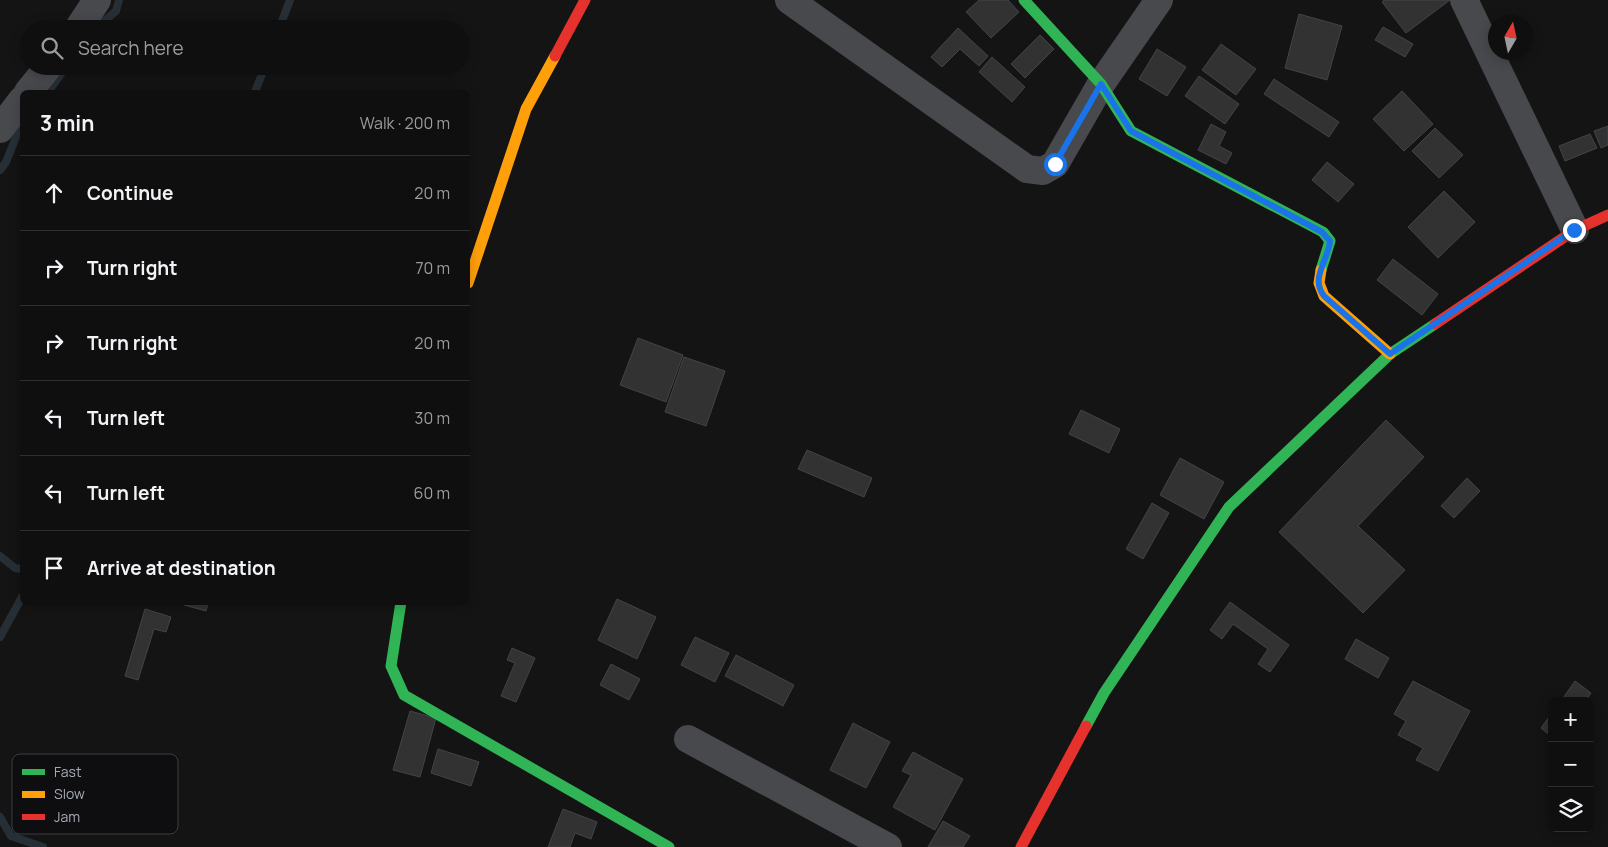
<!DOCTYPE html>
<html lang="en">
<head>
<meta charset="utf-8">
<style>
  body { margin:0; font-family:Manrope,sans-serif; background:#1d1d1d; color:#f1f3f6 }
  .controls { position:absolute; right:15px; bottom:15px; display:grid; overflow:hidden; border-radius:8px; box-shadow:0 2px 12px #0003 }
  .controls button { width:45px; height:45px; display:grid; place-items:center; padding:0; border:0; border-bottom:1px solid #2f2f2f; background:#0f0f0f; color:#f1f3f6; font:25px sans-serif }
  .compass { position:absolute; left:1488px; top:15px; width:45px; height:45px; border-radius:50%; background:#0f0f0f; box-shadow:0 2px 12px #0003; rotate:9deg }
  .stop { position:absolute; width:15px; height:15px; margin:-11px; border:4px solid #1a73e8; border-radius:50%; background:#fff }
  .stop.end { background:#1a73e8; border-color:#fff; box-shadow:0 1px 5px #0008 }
  .list { margin:0; padding:0; list-style:none }
  h2 { display:flex; justify-content:space-between; align-items:center; height:65px; margin:0; padding:0 20px; font-size:21px }
  h2 small { font-size:16px; font-weight:400; color:#9b9c9e }
  .list li { display:grid; grid-template-columns:32px 1fr auto; gap:15px; align-items:center; box-sizing:border-box; height:75px; padding:0 20px; border-top:1px solid #2f2f2f }
  .list b { display:block; font-size:19px; white-space:nowrap }
  .list em { font-size:16px; font-style:normal; color:#9b9c9e }
  .icon { flex:none; width:28px; height:28px; fill:none; stroke:currentColor; stroke-width:2; stroke-linecap:round; stroke-linejoin:round }
  .map { position:relative; flex:none; width:1608px; height:847px; overflow:hidden }
  .search { position:absolute; background:#0f0f0f; box-shadow:0 2px 12px #0003; left:20px; top:20px; width:450px; height:55px; display:flex; align-items:center; gap:12px; box-sizing:border-box; padding:0 18px; border-radius:28px; color:#9b9c9e; font-size:19px }
  .panel { position:absolute; background:#0f0f0f; box-shadow:0 2px 12px #0003; left:20px; top:90px; width:450px; height:515px; border-radius:8px }
  .map>svg:first-child { display:block }
</style>
</head>
<body>
<div class="map">
<svg width="1608" height="847" viewBox="0 0 1608 847">
  <rect width="100%" height="100%" fill="#141414"/>
  <g fill="none" stroke-linecap="round" stroke-linejoin="round">
    <g stroke="#272f36" stroke-width="8">
      <polyline points="95,29 116,11 119,0"/>
      <polyline points="279,29 290,0"/>
      <polyline points="48,92 67,66"/>
      <polyline points="255,92 265,66"/>
      <polyline points="0,170 6,162 22,122"/>
      <polyline points="0,556 15,568 22,569"/>
      <polyline points="0,637 22,597"/>
      <polyline points="0,817 11,836 43,847"/>
    </g>
  </g>
  <g fill="#323233" stroke="#434448">
    <polygon points="979,0 1008,0 1019,12 991,38 966,12"/>
    <polygon points="1384,0 1450,0 1406,33 1382,2"/>
    <polygon points="1299,14 1342,26 1327,80 1285,68"/>
    <polygon points="1383,27 1413,44 1405,57 1375,40"/>
    <polygon points="958,28 988,56 979,66 960,49 942,67 931,57"/>
    <polygon points="1040,35 1054,49 1025,78 1011,64"/>
    <polygon points="1221,44 1256,69 1236,95 1202,70"/>
    <polygon points="1157,49 1186,67 1167,96 1139,79"/>
    <polygon points="992,57 1025,87 1012,102 979,72"/>
    <polygon points="1199,76 1239,104 1225,124 1185,96"/>
    <polygon points="1274,79 1339,122 1329,137 1264,94"/>
    <polygon points="1402,91 1433,124 1404,151 1373,119"/>
    <polygon points="1211,124 1226,132 1219,146 1232,153 1226,164 1198,150"/>
    <polygon points="1608,126 1608,145 1601,148 1594,131"/>
    <polygon points="1435,128 1463,155 1439,178 1412,151"/>
    <polygon points="1590,134 1597,148 1565,161 1559,146"/>
    <polygon points="1327,162 1354,184 1338,202 1312,180"/>
    <polygon points="1444,191 1475,222 1438,258 1408,227"/>
    <polygon points="1393,259 1438,294 1422,315 1377,280"/>
    <polygon points="638,338 683,355 666,402 620,385"/>
    <polygon points="684,357 725,371 706,426 665,412"/>
    <polygon points="1081,410 1120,429 1109,453 1069,434"/>
    <polygon points="1386,420 1424,457 1358,526 1405,570 1363,613 1279,532"/>
    <polygon points="807,450 872,478 864,497 798,469"/>
    <polygon points="1180,458 1224,482 1204,519 1160,495"/>
    <polygon points="1467,478 1480,491 1454,518 1441,506"/>
    <polygon points="1152,503 1169,513 1143,559 1126,549"/>
    <polygon points="617,599 656,617 637,659 598,640"/>
    <polygon points="184,602 208,602 206,611 184,605"/>
    <polygon points="1230,602 1289,645 1270,672 1258,664 1268,649 1233,624 1222,639 1210,630"/>
    <polygon points="145,609 171,617 166,632 154,629 138,680 125,676"/>
    <polygon points="695,637 729,653 715,682 681,665"/>
    <polygon points="1356,639 1389,658 1378,678 1345,659"/>
    <polygon points="512,648 535,658 516,702 501,696 515,663 507,660"/>
    <polygon points="736,655 794,685 783,706 725,676"/>
    <polygon points="611,664 640,679 629,700 600,685"/>
    <polygon points="1413,681 1470,711 1438,771 1416,760 1423,748 1398,735 1406,721 1394,714"/>
    <polygon points="1575,681 1591,693 1585,701 1561,701"/>
    <polygon points="410,711 436,718 420,777 393,770"/>
    <polygon points="1552,713 1552,737 1541,728"/>
    <polygon points="853,723 890,742 866,788 830,770"/>
    <polygon points="438,749 479,762 471,786 431,773"/>
    <polygon points="913,752 963,779 935,830 893,807 911,775 902,771"/>
    <polygon points="563,809 597,822 591,839 575,833 570,847 548,847"/>
    <polygon points="943,821 970,836 963,847 928,847"/>
  </g>
  <g fill="none" stroke-linecap="round" stroke-linejoin="round">
    <g stroke="#48494d" stroke-width="28">
      <polyline points="789,0 1027,169 1043,171 1055,164 1101,84 1159,0"/>
      <polyline points="1464,0 1575,230"/>
      <polyline points="78,29 97,0"/>
      <polyline points="28,92 49,66"/>
      <polyline points="0,129 22,100"/>
      <polyline points="688,739 888,847"/>
    </g>
    <g stroke="#30b455" stroke-width="11">
      <polyline points="1024,0 1101,84 1131,131 1323,232 1330,241 1321,270"/>
      <polyline points="401,602 391,666 404,695 669,847"/>
      <polyline points="1086,726 1104,693 1229,507 1390,354 1435,324"/>
    </g>
    <g stroke="#ff9f0a" stroke-width="11">
      <polyline points="1321,270 1319,283 1324,296 1390,354"/>
      <polyline points="468,283 526,109 555,56"/>
    </g>
    <g stroke="#e5322d" stroke-width="11">
      <polyline points="555,56 585,0"/>
      <polyline points="1435,324 1575,230 1608,215"/>
      <polyline points="1021,847 1086,726"/>
    </g>
  </g>
  <g fill="none" stroke-linecap="round" stroke-linejoin="round">
    <path stroke="#1a73e8" stroke-width="6" d="M 1055,164 L 1101,84 L 1131,131 L 1322,232 L 1330,241 C 1328,261 1310,278 1324,296 L 1390,354 L 1574,230"/>
  </g>
  <rect x="12" y="754" width="166" height="80" rx="8" fill="#0e0e10" stroke="#3b3d42" stroke-width="1"/>
  <rect x="22" y="769" width="23" height="6" fill="#30b455"/>
  <rect x="22" y="791" width="23" height="7" fill="#ff9f0a"/>
  <rect x="22" y="814" width="23" height="6" fill="#e5322d"/>
  <g font-size="14" fill="#a5aab6">
    <text x="54" y="777">Fast</text>
    <text x="54" y="799">Slow</text>
    <text x="54" y="822">Jam</text>
  </g>
</svg>
<div class="controls">
<button>+</button>
<button>−</button>
<button><svg class="icon" aria-label="layers" viewBox="0 0 24 24"><path d="M12 4l9 5-9 5-9-5zM3 14l9 5 9-5"/></svg></button>
</div>
<svg class="compass" viewBox="-18 -18 36 36"><path d="M0-13l5 13h-10z" fill="#e53935"/><path d="M0 13l5-13h-10z" fill="#9b9c9e"/></svg>
<div class="stop" style="left:1055px;top:164px"></div>
<div class="stop end" style="left:1574px;top:230px"></div>
<div class="search"><svg class="icon" aria-label="search" viewBox="0 0 24 24"><circle cx="10" cy="10" r="6"/><path d="M15 15l6 6"/></svg>Search here</div>
<section class="panel">
<h2>3 min<small>Walk · 200 m</small></h2>
<ul class="list">
<li><svg class="icon" aria-label="ahead" viewBox="0 0 24 24"><path d="M12 20V5M6 11l6-6 6 6"/></svg><div><b>Continue</b></div><em>20 m</em></li>
<li><svg class="icon" aria-label="right" viewBox="0 0 24 24"><path d="M7 20v-9h11M14 6l5 5-5 5"/></svg><div><b>Turn right</b></div><em>70 m</em></li>
<li><svg class="icon" aria-label="right" viewBox="0 0 24 24"><path d="M7 20v-9h11M14 6l5 5-5 5"/></svg><div><b>Turn right</b></div><em>20 m</em></li>
<li><svg class="icon" aria-label="left" viewBox="0 0 24 24"><path d="M17 20v-9H6M10 6l-5 5 5 5"/></svg><div><b>Turn left</b></div><em>30 m</em></li>
<li><svg class="icon" aria-label="left" viewBox="0 0 24 24"><path d="M17 20v-9H6M10 6l-5 5 5 5"/></svg><div><b>Turn left</b></div><em>60 m</em></li>
<li><svg class="icon" aria-label="arrive" viewBox="0 0 24 24"><path d="M6 21V4h12l-3 4 3 4H6"/></svg><div><b>Arrive at destination</b></div></li>
</ul>
</section>
</div>
</body>
</html>
